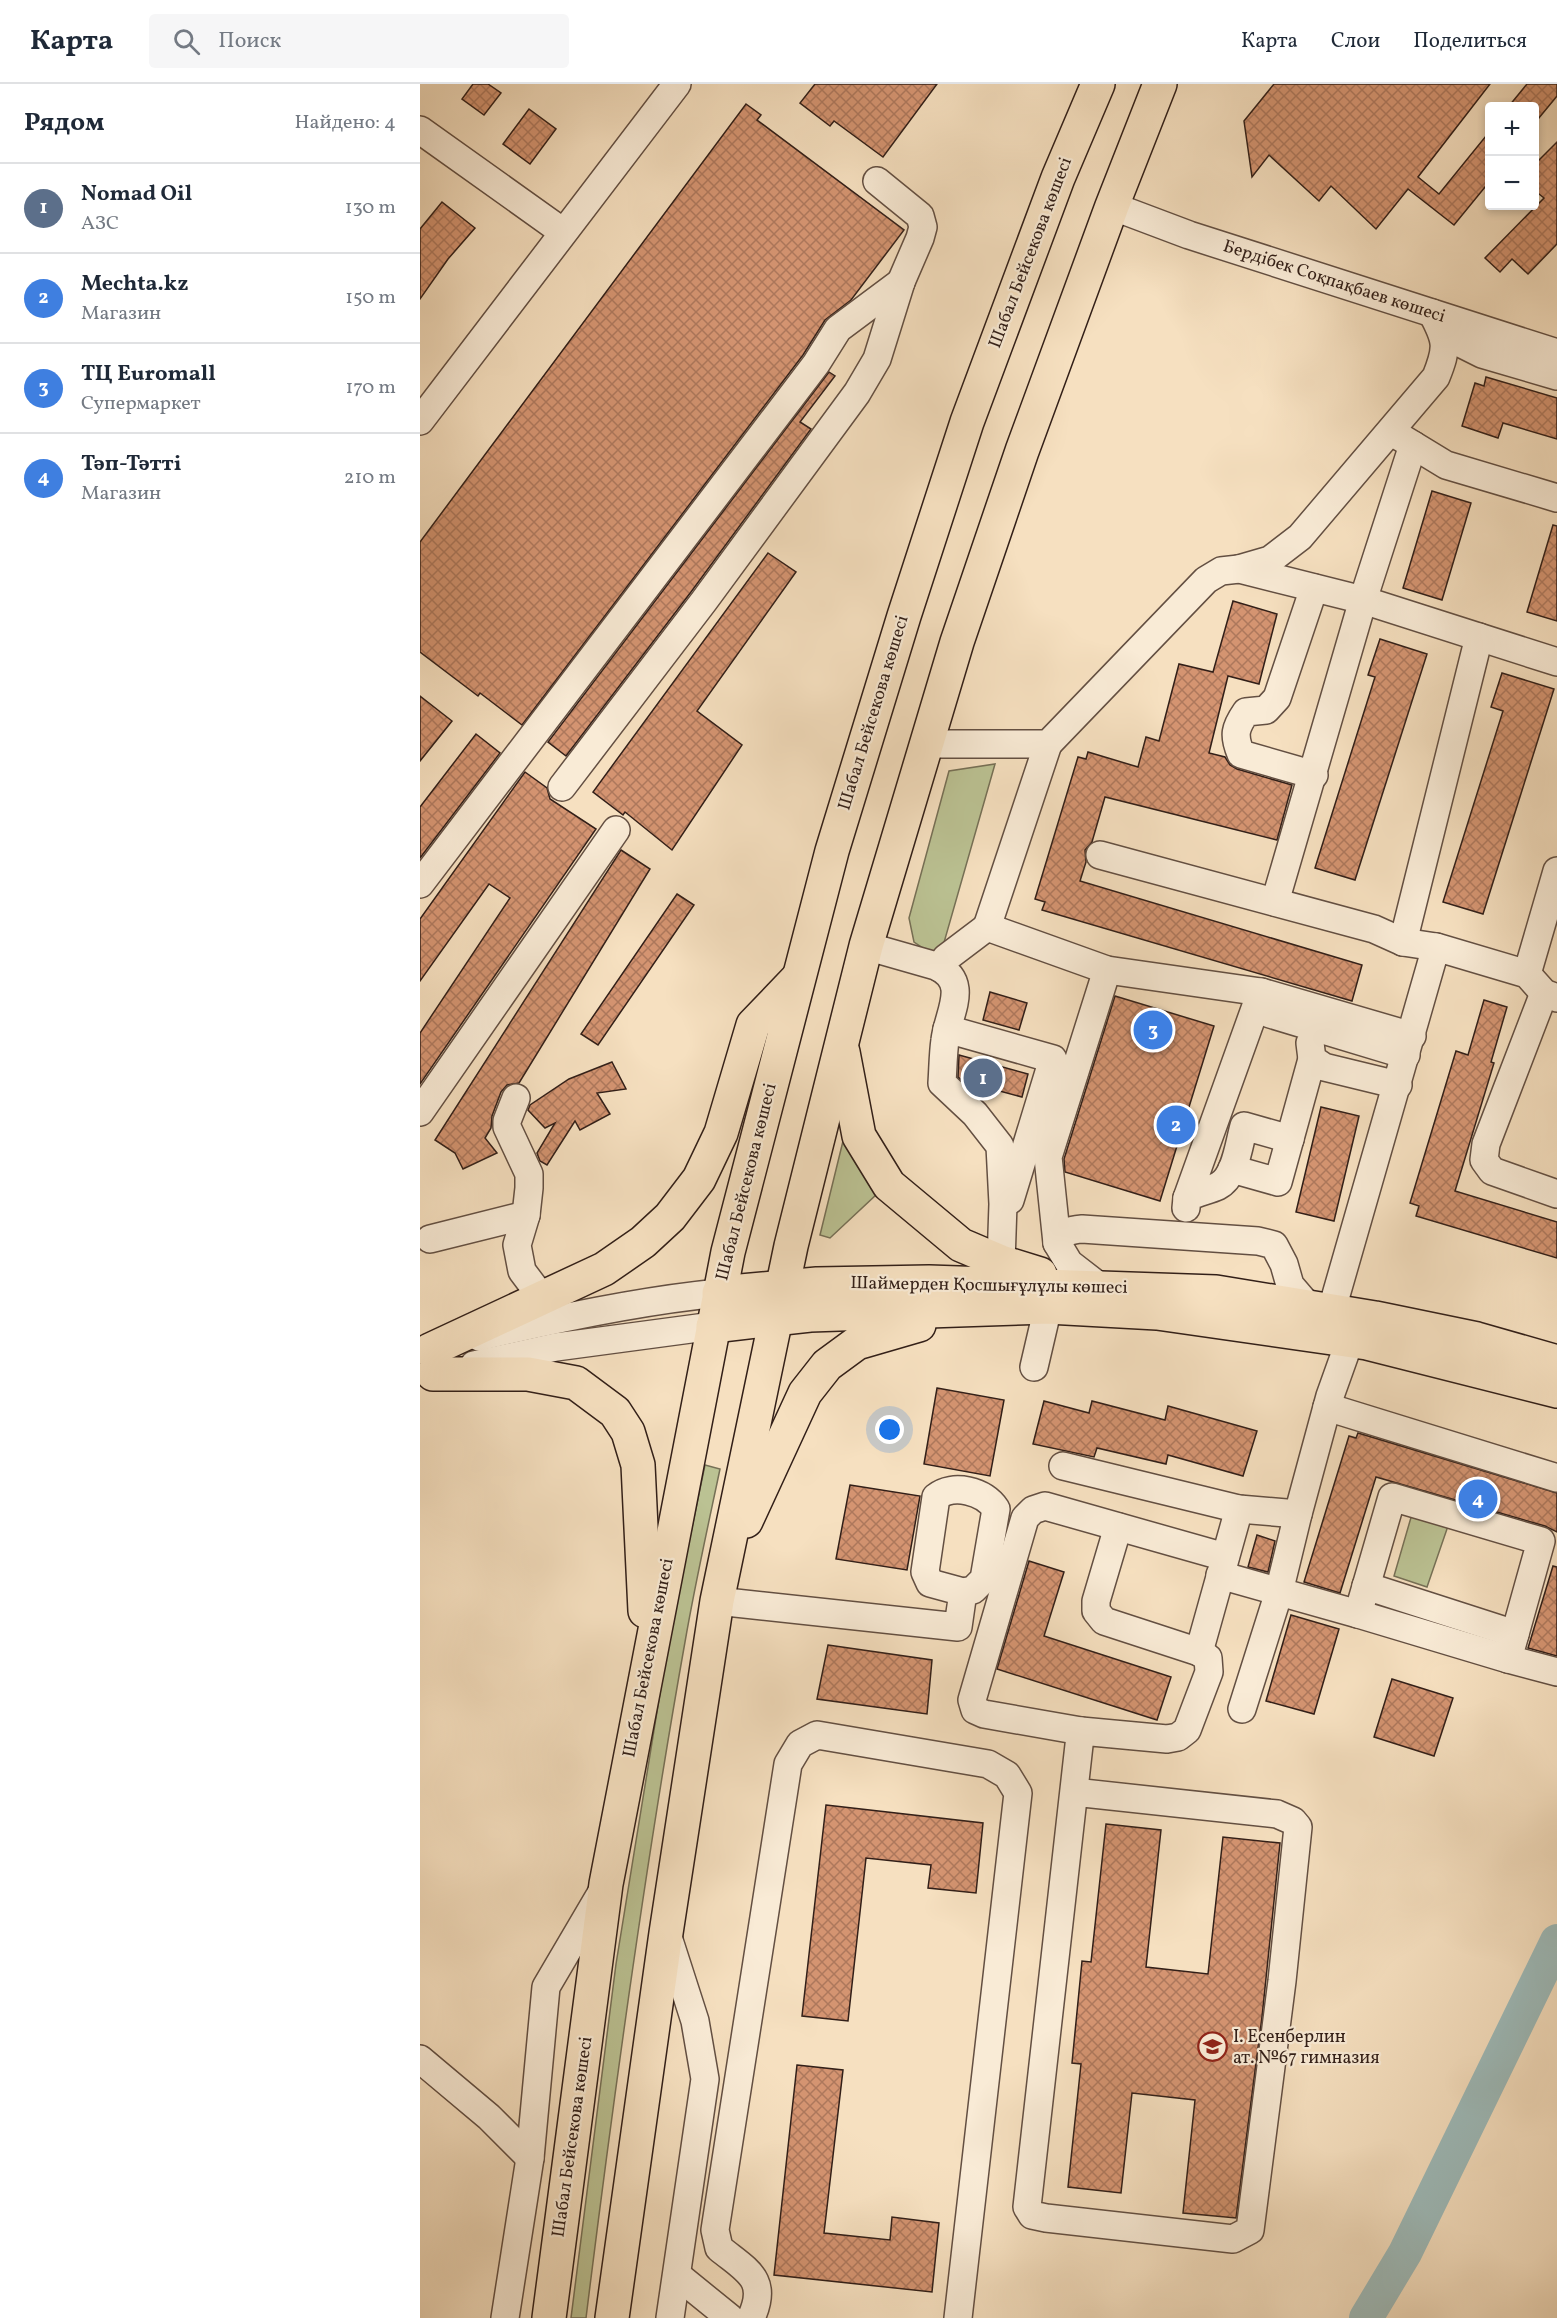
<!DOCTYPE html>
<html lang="ru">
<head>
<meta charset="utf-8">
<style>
  body { margin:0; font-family:Vollkorn,serif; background:#f6f6f7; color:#1f2937 }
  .controls { position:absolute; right:18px; top:18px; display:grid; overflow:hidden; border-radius:6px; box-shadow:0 3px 9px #0003 }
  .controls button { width:54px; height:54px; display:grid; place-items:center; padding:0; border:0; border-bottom:2px solid #e0e1e3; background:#fff; color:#1f2937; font:30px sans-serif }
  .you { position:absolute; left:470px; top:1346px; width:21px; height:21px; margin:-15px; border:4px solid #fff; border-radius:50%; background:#1a73e8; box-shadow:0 0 0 9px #1a73e833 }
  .badge { display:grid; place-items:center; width:39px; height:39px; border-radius:50%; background:#8f2418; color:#fff; font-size:20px; font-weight:700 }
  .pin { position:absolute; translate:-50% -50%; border:3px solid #fff; box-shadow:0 2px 6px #0006 }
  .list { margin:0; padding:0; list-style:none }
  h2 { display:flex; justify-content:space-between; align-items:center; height:78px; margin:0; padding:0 24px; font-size:26px }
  h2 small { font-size:20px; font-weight:400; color:#747a83 }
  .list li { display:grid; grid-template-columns:39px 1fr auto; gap:18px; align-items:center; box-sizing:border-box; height:90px; padding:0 24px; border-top:2px solid #e0e1e3 }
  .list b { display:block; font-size:22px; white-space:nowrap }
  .list p { margin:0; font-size:20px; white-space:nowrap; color:#747a83 }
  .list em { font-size:20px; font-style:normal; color:#747a83 }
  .icon { flex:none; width:33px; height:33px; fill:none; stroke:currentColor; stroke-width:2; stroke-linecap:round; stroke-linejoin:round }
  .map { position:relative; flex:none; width:1137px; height:2234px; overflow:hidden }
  header { display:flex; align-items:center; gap:36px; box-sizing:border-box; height:84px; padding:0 30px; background:#fff; border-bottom:2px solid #e0e1e3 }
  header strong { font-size:28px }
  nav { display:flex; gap:33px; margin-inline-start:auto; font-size:21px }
  .search { width:420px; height:54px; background:#f6f6f7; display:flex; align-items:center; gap:15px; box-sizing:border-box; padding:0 21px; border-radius:6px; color:#747a83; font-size:22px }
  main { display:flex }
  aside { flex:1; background:#fff }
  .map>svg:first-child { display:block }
</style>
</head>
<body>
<header>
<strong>Карта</strong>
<div class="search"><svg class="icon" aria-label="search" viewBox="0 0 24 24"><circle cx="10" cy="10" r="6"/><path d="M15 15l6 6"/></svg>Поиск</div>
<nav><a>Карта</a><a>Слои</a><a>Поделиться</a></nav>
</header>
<main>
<aside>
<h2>Рядом<small>Найдено: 4</small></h2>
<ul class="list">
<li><span class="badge" style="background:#5c6f8a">1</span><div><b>Nomad Oil</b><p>АЗС</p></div><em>130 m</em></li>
<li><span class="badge" style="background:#3f7fe0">2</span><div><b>Mechta.kz</b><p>Магазин</p></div><em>150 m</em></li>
<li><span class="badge" style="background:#3f7fe0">3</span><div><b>ТЦ Euromall</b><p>Супермаркет</p></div><em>170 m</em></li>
<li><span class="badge" style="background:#3f7fe0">4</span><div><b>Тәп-Тәтті</b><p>Магазин</p></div><em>210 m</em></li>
</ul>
</aside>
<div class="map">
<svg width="1137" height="2234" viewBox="0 0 1137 2234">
  <defs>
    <pattern id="building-cross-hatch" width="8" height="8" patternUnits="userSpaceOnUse" patternTransform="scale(1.5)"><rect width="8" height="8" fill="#d49471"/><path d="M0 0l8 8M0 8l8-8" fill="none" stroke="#ad785c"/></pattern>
  </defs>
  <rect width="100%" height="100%" fill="#f6e0c0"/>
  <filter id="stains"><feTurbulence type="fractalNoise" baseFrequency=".00333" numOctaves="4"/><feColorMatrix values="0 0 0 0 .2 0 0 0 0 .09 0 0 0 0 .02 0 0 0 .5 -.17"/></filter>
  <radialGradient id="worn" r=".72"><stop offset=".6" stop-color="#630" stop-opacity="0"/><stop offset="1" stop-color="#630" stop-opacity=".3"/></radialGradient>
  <g fill="#bbc293" stroke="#767056" stroke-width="1.5">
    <polygon points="575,680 521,869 509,868 494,858 489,834 529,687"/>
    <polygon points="424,1053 458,1109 410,1154 400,1151"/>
    <path d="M 285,1381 L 300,1385 C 288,1442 275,1500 265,1558 C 225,1782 194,2008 166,2234 L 151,2234 L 196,1880 L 249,1554 Z"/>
    <polygon points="992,1430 1028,1442 1007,1503 974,1492"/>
  </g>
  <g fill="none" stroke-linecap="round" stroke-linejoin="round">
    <polyline stroke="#9ebbba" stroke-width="34" points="946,2234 985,2169 1137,1857"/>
  </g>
  <g fill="url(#building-cross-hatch)" stroke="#321f18" stroke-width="1.5">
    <polygon points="53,0 68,0 81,9 64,31 42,15"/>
    <polygon points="395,0 517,0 463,73 414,37 410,42 380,19"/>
    <polygon points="854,0 1070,0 998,93 1019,110 1070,47 1070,97 1034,141 988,105 956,145 911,102 899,117 849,71 832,93 824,37"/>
    <polygon points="1107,0 1137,0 1137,12 1114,40 1114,22 1089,22"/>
    <polygon points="326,20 341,31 337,36 484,146 431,216 405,236 383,271 102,641 60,609 58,612 0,568 0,458"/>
    <polygon points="109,25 136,45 110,80 83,60"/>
    <polygon points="1137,58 1137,160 1108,190 1092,175 1080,188 1065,174 1124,114 1114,106 1114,81"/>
    <polygon points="22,118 55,144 28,175 0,215 0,145"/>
    <polygon points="409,288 415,292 380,338 391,345 271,508 146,672 128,658"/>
    <polygon points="1066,293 1137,314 1137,355 1083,339 1078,354 1042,342 1055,299 1064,302"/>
    <polygon points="1012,407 1051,419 1022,516 983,504"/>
    <polygon points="1133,441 1137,442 1137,537 1107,528"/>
    <polygon points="348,469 376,488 277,627 322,661 252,766 205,728 203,731 173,708"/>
    <polygon points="813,517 857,530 839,600 808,592 789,669 805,673 810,681 817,685 872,701 857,756 685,713 672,758 665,766 666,778 660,797 942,881 932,917 622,826 625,818 615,815 658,673 666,675 668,668 718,683 726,653 739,657 759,580 793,588"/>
    <polygon points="960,555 1007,570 935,796 895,784 955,593 948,591"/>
    <polygon points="1082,589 1134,605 1063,830 1023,818 1083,627 1071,623"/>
    <polygon points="0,612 32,637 0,677"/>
    <polygon points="56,650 80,669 0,774 0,723"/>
    <polygon points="105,688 127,704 130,715 176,745 0,1000 0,949 90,814 69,800 0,897 0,835"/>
    <polygon points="201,766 230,785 99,999 87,1001 81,1008 72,1032 71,1044 65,1054 77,1069 43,1085 35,1069 15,1056"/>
    <polygon points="257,810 274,821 178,961 161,950"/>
    <polygon points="570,908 607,919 599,946 563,936"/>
    <polygon points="695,912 794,942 740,1117 645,1088 644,1075"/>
    <polygon points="1064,916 1087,923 1071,978 1074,979 1035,1107 1137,1138 1137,1174 996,1132 999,1122 990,1119 1036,967 1048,971"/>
    <polygon points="539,971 608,990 602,1013 543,997 538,993"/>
    <polygon points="192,978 206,1005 177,1009 190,1030 160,1046 155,1037 127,1081 120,1077 117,1069 135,1039 125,1044 108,1026 110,1021 149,995"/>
    <polygon points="901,1023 939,1032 914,1137 876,1128"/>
    <polygon points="517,1304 584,1316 570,1392 504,1380"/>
    <polygon points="624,1317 669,1329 672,1317 745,1336 748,1322 837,1347 823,1392 748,1371 746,1380 677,1364 674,1373 613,1360"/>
    <polygon points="938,1349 1137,1409 1137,1448 1125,1442 956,1393 920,1509 884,1498 929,1352 936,1354"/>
    <polygon points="430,1401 500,1412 487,1486 416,1475"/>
    <polygon points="837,1451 855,1457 848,1488 828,1483"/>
    <polygon points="609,1477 644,1488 624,1552 751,1593 737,1636 577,1585"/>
    <polygon points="1133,1482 1137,1483 1137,1572 1108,1564"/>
    <polygon points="871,1531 919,1545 894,1630 846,1617"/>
    <polygon points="408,1561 512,1576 507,1630 397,1615"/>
    <polygon points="972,1595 1033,1614 1014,1672 954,1653"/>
    <polygon points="406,1721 563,1739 556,1809 508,1804 511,1781 446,1774 428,1937 382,1932"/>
    <polygon points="686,1740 741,1746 726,1883 788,1890 803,1753 860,1759 842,1933 816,2134 763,2129 775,2016 712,2009 701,2109 648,2103 661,1980 652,1979 662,1877 671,1878"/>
    <polygon points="377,1981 423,1986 404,2149 470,2156 472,2133 519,2139 512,2208 354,2191"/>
  </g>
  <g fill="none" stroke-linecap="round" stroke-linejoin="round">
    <defs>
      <g id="minor">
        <polyline points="0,46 143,148"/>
        <polyline points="692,122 769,151 1137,269"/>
        <polyline points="1024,251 1062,270 1137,292"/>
        <polyline points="0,337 257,0"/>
        <polyline points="980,353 1026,381 1137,414"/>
        <path d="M 819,485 L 850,476 L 880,453 L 1016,293 C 1028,263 1027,257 1012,229"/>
        <polyline points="506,660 628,660 786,496 801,487 819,485 943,516 1137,578"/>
        <path d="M 894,691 L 821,670 C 813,651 815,644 826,628 L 846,626 L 857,614 L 894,504"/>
        <polyline points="142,703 284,517 437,309 457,275 481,198 500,154 503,143 500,132 457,97"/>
        <polyline points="680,771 954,845 983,858"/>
        <polyline points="0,800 396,280 418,245 481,198"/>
        <polyline points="855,818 943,516 993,361"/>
        <polyline points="567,843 628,660"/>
        <path d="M 446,862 L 516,882 C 551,898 528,929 525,956 C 523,970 523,985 522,999 L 555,1030 L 580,1062 L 583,1120 L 581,1178"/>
        <polyline points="1016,863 983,858 1059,553"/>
        <polyline points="520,884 526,874 567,843 687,886 841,908 992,952"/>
        <polyline points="1107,890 1137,787"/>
        <polyline points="1124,909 1066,1060 1064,1076 1072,1087 1137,1110"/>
        <polyline points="850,930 986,971"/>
        <polyline points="527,945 633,975 590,1116"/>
        <polyline points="890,959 892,975 904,983 978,1001"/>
        <polyline points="96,1014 87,1037 87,1043 109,1090 109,1104 106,1131 97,1161 102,1187 123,1215"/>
        <polyline points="0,1028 196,746"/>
        <polyline points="812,1085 858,1098 892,975"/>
        <polyline points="767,1114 841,908"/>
        <path d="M 766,1124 L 767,1114 C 777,1108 787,1107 798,1102 C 816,1093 819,1059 824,1042 L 870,1055"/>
        <polyline points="10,1155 106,1131"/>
        <path d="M 637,1159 C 643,1148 649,1146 662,1145 L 838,1157 L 854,1161 L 864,1180 L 870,1201 L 888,1222"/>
        <polyline points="680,1203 649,1179 637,1159 628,1073 687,886"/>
        <polyline points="909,1246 912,1225 1016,863 1107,890 1124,909 1137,914"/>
        <path d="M 59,1253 C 138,1234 218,1217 299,1209"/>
        <polyline points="54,1281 136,1263 293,1242"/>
        <polyline points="614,1283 628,1223"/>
        <polyline points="907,1323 1137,1394"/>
        <polyline points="643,1382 819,1425 878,1430 910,1312 930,1256"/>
        <polyline points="698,1443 676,1517 676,1527 684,1537 779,1568 819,1425"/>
        <polyline points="800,1491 938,1530 972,1413 1121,1457 1088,1575 1137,1588"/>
        <polyline points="946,1502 1095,1550"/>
        <path d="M 297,1517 L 538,1543 L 543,1508 L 510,1499 L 505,1488 L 516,1413 C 533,1399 564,1407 576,1425 L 564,1495 L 553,1506 L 543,1508"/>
        <polyline points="938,1530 1088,1575"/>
        <polyline points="822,1625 859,1508 878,1430"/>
        <polyline points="661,1647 564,1630 555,1626 552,1616 605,1434 613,1426 625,1422 805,1473"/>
        <polyline points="654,1708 857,1730 873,1737 878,1743 862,1897 830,2146 813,2155 626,2134 612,2131 607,2123 659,1661 661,1647 747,1655 758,1653 767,1646 789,1588 788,1574 779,1568"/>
        <polyline points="247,1850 275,1937 285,1995 250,2234"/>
        <polyline points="0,1975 69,2033 110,2074"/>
        <polyline points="257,2191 310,2234"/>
        <polyline points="85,2234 110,2074 126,1903 183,1806"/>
        <path d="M 331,2234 C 349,2195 327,2187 299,2164 L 295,2146 L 368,1680 L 380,1660 L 397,1651 L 568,1680 L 587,1691 L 598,1709 L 538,2234"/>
      </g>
      <g id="major">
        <polyline points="423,968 439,1052 469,1101 541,1161 581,1178 620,1190"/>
        <polyline points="299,1209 397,1200 509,1198 796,1208 955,1234 1057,1255 1137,1278"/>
        <polyline points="293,1242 390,1231 628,1223 737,1229 947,1259 1137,1307"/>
        <polyline points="10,1266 184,1185 223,1158 250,1133 279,1095 301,1049 333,941 378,894"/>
        <polyline points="13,1290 108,1290 156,1299 195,1328 208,1348 218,1381 225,1527"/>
        <polyline points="326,1437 385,1309 407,1281 437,1259 499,1241"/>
        <polyline points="129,2234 186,1800 308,1168 412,767 484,532 547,338 638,94 678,0"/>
        <polyline points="192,2234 246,1849 297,1517 371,1162 446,862 537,558 602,367 692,122 740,0"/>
      </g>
    </defs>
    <use href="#minor" stroke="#634f42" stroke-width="30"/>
    <use href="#major" stroke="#321f18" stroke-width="36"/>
    <use href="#minor" stroke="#f9ebd6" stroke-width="27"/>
    <use href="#major" stroke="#f6e0c0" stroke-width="33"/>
  </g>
  <defs>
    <symbol id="school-ring" viewBox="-11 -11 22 22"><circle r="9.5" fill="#f9ebd6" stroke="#8f2418" stroke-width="1.5"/><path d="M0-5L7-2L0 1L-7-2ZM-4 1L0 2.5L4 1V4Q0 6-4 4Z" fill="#8f2418"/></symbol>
  </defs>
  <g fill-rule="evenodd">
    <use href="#school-ring" x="776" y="1946" width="33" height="33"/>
  </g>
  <g text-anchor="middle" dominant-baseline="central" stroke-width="4.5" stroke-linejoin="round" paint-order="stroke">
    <g font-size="18" fill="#321f18" stroke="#f9ebd6">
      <text transform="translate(611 169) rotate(-69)">Шабал Бейсекова көшесі</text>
      <text transform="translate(914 198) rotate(18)">Бердібек Соқпақбаев көшесі</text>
      <text transform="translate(454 629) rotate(-73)">Шабал Бейсекова көшесі</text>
      <text transform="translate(327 1098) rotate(-76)">Шабал Бейсекова көшесі</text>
      <text transform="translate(569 1202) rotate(1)">Шаймерден Қосшығұлұлы көшесі</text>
      <text transform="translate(229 1574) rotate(-79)">Шабал Бейсекова көшесі</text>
      <text transform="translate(153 2053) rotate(-82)">Шабал Бейсекова көшесі</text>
    </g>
    <g font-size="18" fill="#321f18" stroke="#f9ebd6" text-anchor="start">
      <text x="813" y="1953">І. Есенберлин<tspan x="813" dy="21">ат. №67 гимназия</tspan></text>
    </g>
  </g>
  <rect width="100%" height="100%" filter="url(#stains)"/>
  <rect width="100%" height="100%" fill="url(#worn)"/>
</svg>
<div class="controls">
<button>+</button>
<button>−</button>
</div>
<div class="you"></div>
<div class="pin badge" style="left:563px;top:994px;background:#5c6f8a">1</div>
<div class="pin badge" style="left:756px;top:1041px;background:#3f7fe0">2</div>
<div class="pin badge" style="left:733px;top:946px;background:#3f7fe0">3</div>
<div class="pin badge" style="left:1058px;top:1415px;background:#3f7fe0">4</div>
</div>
</main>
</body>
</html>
